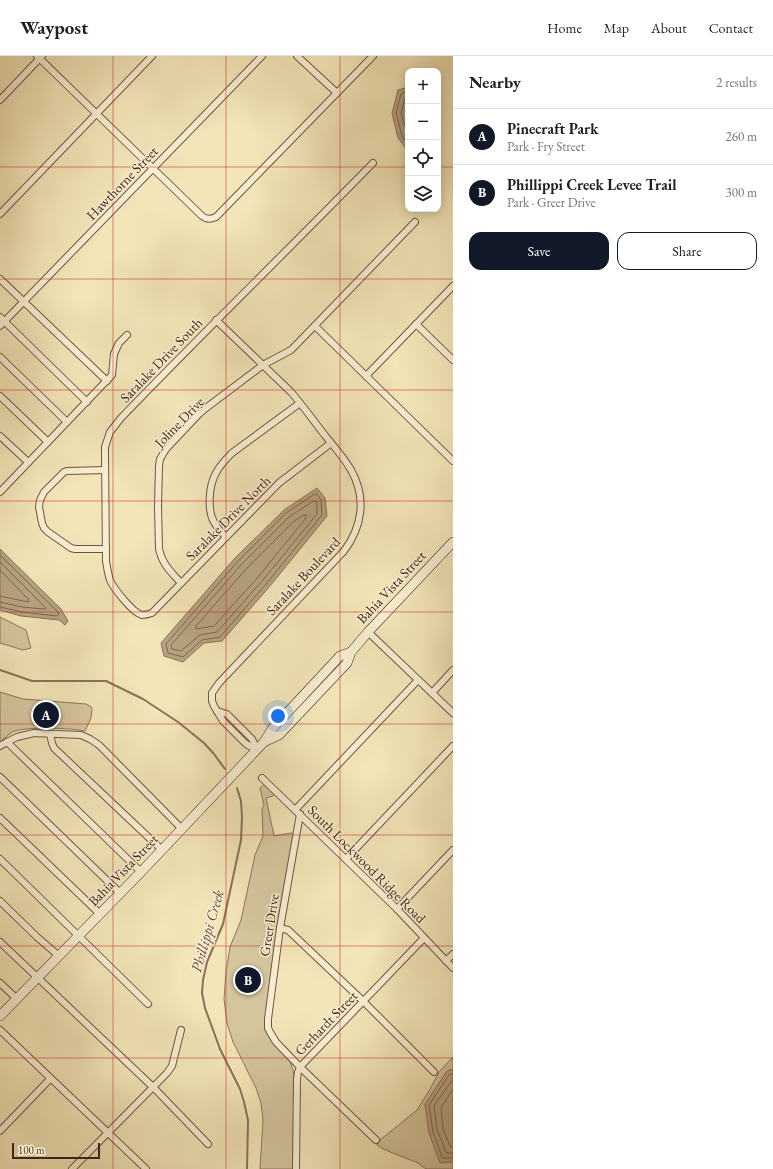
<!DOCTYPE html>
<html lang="en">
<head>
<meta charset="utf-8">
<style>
  body { margin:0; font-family:"EB Garamond",serif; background:#f6f6f6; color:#202124 }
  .controls { position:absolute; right:12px; top:12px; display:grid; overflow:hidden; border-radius:8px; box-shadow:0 2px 10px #0003 }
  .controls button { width:36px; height:36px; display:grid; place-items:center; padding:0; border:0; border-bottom:1px solid #e0e0e0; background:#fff; color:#202124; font:20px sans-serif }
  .scale { position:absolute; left:12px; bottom:10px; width:88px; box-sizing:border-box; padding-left:4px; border:2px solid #442618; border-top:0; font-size:11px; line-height:14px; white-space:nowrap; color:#442618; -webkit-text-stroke:3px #f7eed1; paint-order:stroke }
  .you { position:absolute; left:278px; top:660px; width:14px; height:14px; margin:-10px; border:3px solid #fff; border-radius:50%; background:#1a73e8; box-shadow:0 0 0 6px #1a73e833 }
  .badge { display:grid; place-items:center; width:26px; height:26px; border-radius:50%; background:#111827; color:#fff; font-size:13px; font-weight:700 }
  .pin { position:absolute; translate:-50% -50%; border:2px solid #fff; box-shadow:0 1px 4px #0006 }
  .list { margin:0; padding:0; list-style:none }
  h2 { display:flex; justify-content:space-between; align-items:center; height:52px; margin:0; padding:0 16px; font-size:17px }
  h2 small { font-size:13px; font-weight:400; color:#757577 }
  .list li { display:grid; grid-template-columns:26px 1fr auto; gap:12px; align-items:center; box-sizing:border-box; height:56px; padding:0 16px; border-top:1px solid #e0e0e0 }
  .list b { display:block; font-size:15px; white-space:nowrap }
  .list p { margin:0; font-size:13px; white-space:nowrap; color:#757577 }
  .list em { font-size:13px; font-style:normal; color:#757577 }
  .actions { display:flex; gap:8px; padding:12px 16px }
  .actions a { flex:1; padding:9px 0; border:1px solid #111827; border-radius:12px; text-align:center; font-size:14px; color:#111827 }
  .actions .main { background:#111827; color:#fff }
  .icon { flex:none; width:22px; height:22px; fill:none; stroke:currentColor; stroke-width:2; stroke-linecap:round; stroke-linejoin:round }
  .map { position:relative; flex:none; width:453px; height:1113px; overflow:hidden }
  header { display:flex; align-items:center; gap:24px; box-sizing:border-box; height:56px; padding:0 20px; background:#fff; border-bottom:1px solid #e0e0e0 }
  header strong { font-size:19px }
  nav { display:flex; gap:22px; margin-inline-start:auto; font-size:14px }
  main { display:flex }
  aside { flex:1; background:#fff }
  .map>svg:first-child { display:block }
</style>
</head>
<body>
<header>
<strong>Waypost</strong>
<nav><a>Home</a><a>Map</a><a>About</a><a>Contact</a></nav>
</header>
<main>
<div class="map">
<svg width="453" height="1113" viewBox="0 0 453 1113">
  <rect width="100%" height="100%" fill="#f2e5b8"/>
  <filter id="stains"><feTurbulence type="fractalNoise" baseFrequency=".005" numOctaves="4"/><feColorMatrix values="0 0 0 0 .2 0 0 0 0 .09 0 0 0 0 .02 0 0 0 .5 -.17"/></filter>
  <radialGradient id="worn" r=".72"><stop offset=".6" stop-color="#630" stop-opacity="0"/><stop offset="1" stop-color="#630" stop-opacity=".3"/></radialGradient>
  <g fill="#d4c59d" stroke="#8c765a">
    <polygon points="0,561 26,574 31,592 23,594 0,587"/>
    <path d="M 0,636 L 23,643 L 86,648 L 90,650 L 92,652 L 91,662 L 85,675 C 70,672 26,670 12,676 C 8,679 4,683 0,686 Z"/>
    <path d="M 264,728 L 275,738 L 273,740 L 266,742 L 274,780 L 291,777 L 294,778 L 279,865 L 265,964 C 266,986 277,988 289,1004 C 292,1009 293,1014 294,1019 L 293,1113 L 260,1113 L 263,1064 L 261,1047 L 256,1032 L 233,986 L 227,967 L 224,943 L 226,916 L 230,891 L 241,864 L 255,799 L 263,780 L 262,753 L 264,749 L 260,732 Z"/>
    <polygon points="453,1001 453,1113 426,1113 418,1107 383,1093 377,1089 380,1084 417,1054 429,1035 439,1016"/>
  </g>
  <g fill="#b7a482" stroke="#897258">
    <polygon points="408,31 408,95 398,82 392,57 398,34"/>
    <polygon points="317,432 325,442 327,460 270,530 222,585 204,587 183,606 164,600 161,587 235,502 284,454"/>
    <polygon points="0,493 61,553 68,565 65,569 59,564 21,560 0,554"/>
    <polygon points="453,1013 453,1106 440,1107 429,1077 425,1048 447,1015"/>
  </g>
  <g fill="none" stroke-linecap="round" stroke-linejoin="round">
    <g stroke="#7e654d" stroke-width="1">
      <polyline points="408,35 401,38 396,57 402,80 408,88"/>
      <polyline points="408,40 405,42 401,57 408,80"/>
      <polygon points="315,438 317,438 321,444 322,459 267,527 220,581 202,584 183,601 168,597 166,588 238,505 286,457"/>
      <polygon points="314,445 317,446 317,458 263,524 217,576 200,579 181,595 172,593 171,589 241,509 289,461"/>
      <polygon points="304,459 306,459 306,462 259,520 214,570 196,573 196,570 246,513 293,466"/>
      <polyline points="0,499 57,555 59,558 57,560 22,556 0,551"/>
      <polyline points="0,506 46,552 44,553 22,551 0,546"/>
      <polyline points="0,514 29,544 28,546 0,540"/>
      <polyline points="453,1017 449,1019 429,1049 433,1076 442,1101 444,1102 453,1102"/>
      <polyline points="453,1023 434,1050 437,1074 446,1096 447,1097 453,1097"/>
      <polyline points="453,1033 441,1052 443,1073 450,1090 453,1091"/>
    </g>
    <g stroke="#897258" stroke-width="2">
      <polyline points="0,614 32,625 106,625 143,643 178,666 204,687 214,698 225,713"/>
      <polyline points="237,732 241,745 242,761 241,784 223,868 207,906 203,924 202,937 205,952 220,993 240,1033 244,1046 248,1064 247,1113"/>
    </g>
    <defs>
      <g id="street">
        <path d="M 37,0 L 202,160 C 207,164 211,163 216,161 L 373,0"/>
        <polyline points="297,0 337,37"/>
        <polyline points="0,44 42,0"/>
        <polyline points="0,158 152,0"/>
        <polyline points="0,223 107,325"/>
        <polyline points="0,261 87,346"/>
        <path d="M 216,264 L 291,336 C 304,351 315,367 327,382 C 336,393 345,403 351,414 C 367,442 362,471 344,495 L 219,627 L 212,637 L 212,645 L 214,650 L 223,665 L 246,688 L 257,694"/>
        <polyline points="416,268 453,304"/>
        <polyline points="0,270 262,0"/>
        <polyline points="315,270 453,405"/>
        <polyline points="0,301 67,366"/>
        <polyline points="366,320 453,230"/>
        <polyline points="0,340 48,386"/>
        <polyline points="0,380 28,406"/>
        <path d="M 331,387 L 279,427 L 152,557 C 149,558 146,559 142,559 C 133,557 114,533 110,524 C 108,518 107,511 106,505 L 105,397 L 105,391 L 110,376 L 121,362 C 204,276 289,193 373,107"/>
        <polyline points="105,414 67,415 64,416 44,436 40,444 39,451 42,467 44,472 48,476 71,492 75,493 106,493"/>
        <polyline points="0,436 112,319 114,298 119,287 127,279"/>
        <path d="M 226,481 C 221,476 217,472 214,466 C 207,454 209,429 216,417 C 220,409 226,403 232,397 L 300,347"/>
        <path d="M 181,527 C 171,516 162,508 159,493 L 158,450 L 159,410 L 160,403 L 166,393 L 199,358 L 206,352 L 263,309 L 291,294 L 296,289 L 415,166"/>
        <polyline points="368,576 453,657"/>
        <polyline points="432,637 453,614"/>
        <polyline points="217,655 227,658 252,683 257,693"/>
        <polyline points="50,678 52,687 54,692 162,794"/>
        <polyline points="7,686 141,816"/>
        <polyline points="0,690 7,686 17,681 34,677 81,679 90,683 99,689 182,773"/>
        <polyline points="0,721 120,837"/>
        <polyline points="262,722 397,853 453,912"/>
        <polyline points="295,754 418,624"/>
        <polyline points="300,758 280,872 268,963 268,972 270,976 276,986 300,1011 376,1084"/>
        <polyline points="0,762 100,858"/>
        <polyline points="0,803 148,948"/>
        <polyline points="346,803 453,690"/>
        <polyline points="0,845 37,881 59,900"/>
        <polyline points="397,853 453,794"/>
        <polyline points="280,872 288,874 363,945 434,1016"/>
        <polyline points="0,886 154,1032 208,1088"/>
        <polyline points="446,905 453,898"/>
        <polyline points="0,927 17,943"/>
        <polyline points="0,974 146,1113"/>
        <polyline points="0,1075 50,1023"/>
        <polyline points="72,1113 167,1017 172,1010 181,974"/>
        <polyline points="296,1113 297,1023 298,1016 300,1011 424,882"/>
      </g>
      <g id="secondary">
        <polyline points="264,686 279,679 347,607 351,596 368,576 453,486"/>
        <polyline points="0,960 141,816 264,686 272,673 340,600 351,596"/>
      </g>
    </defs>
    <use href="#street" stroke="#705640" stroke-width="8"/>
    <use href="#secondary" stroke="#442618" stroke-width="10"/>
    <use href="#street" stroke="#f7eed1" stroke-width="6"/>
    <use href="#secondary" stroke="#f7eed1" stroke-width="9"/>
  </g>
  <path fill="none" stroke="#d62828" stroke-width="1" stroke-opacity="0.55" d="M 113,0 L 113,1113M 226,0 L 226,1113M 340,0 L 340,1113M 0,111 L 408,111M 438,111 L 453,111M 0,223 L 453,223M 0,334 L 453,334M 0,445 L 453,445M 0,556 L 453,556M 0,668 L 453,668M 0,779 L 453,779M 0,890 L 453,890M 0,1002 L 453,1002"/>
  <g text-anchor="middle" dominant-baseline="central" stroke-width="3" stroke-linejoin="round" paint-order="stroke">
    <g font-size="14" fill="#442618" stroke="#f7eed1">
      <text transform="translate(122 127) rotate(-46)">Hawthorne Street</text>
      <text transform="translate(161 304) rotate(-46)">Saralake Drive South</text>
      <text transform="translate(179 366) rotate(-46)">Joline Drive</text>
      <text transform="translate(228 462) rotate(-45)">Saralake Drive North</text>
      <text transform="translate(303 520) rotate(-47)">Saralake Boulevard</text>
      <text transform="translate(391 531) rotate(-47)">Bahia Vista Street</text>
      <text transform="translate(367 808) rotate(45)">South Lockwood Ridge Road</text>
      <text transform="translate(123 814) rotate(-46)">Bahia Vista Street</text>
      <text transform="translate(269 869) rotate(-81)">Greer Drive</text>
      <text transform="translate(326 967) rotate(-46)">Gerhardt Street</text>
    </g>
    <g font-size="15" font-style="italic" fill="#664c38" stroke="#f7eed1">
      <text transform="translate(207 875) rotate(-74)">Phillippi Creek</text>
    </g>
  </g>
  <rect width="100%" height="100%" filter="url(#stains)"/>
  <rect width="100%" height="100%" fill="url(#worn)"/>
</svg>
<div class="controls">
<button>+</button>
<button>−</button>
<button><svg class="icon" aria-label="locate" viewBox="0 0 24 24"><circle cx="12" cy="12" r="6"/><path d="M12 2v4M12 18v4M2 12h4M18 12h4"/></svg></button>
<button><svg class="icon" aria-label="layers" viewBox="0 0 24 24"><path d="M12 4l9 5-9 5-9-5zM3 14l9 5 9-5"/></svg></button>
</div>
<div class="scale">100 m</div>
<div class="you"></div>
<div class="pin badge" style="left:46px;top:659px">A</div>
<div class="pin badge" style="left:248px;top:924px">B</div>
</div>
<aside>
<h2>Nearby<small>2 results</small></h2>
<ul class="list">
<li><span class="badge">A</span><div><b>Pinecraft Park</b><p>Park · Fry Street</p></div><em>260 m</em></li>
<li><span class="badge">B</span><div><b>Phillippi Creek Levee Trail</b><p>Park · Greer Drive</p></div><em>300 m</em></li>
</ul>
<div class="actions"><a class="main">Save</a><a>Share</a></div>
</aside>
</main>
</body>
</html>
